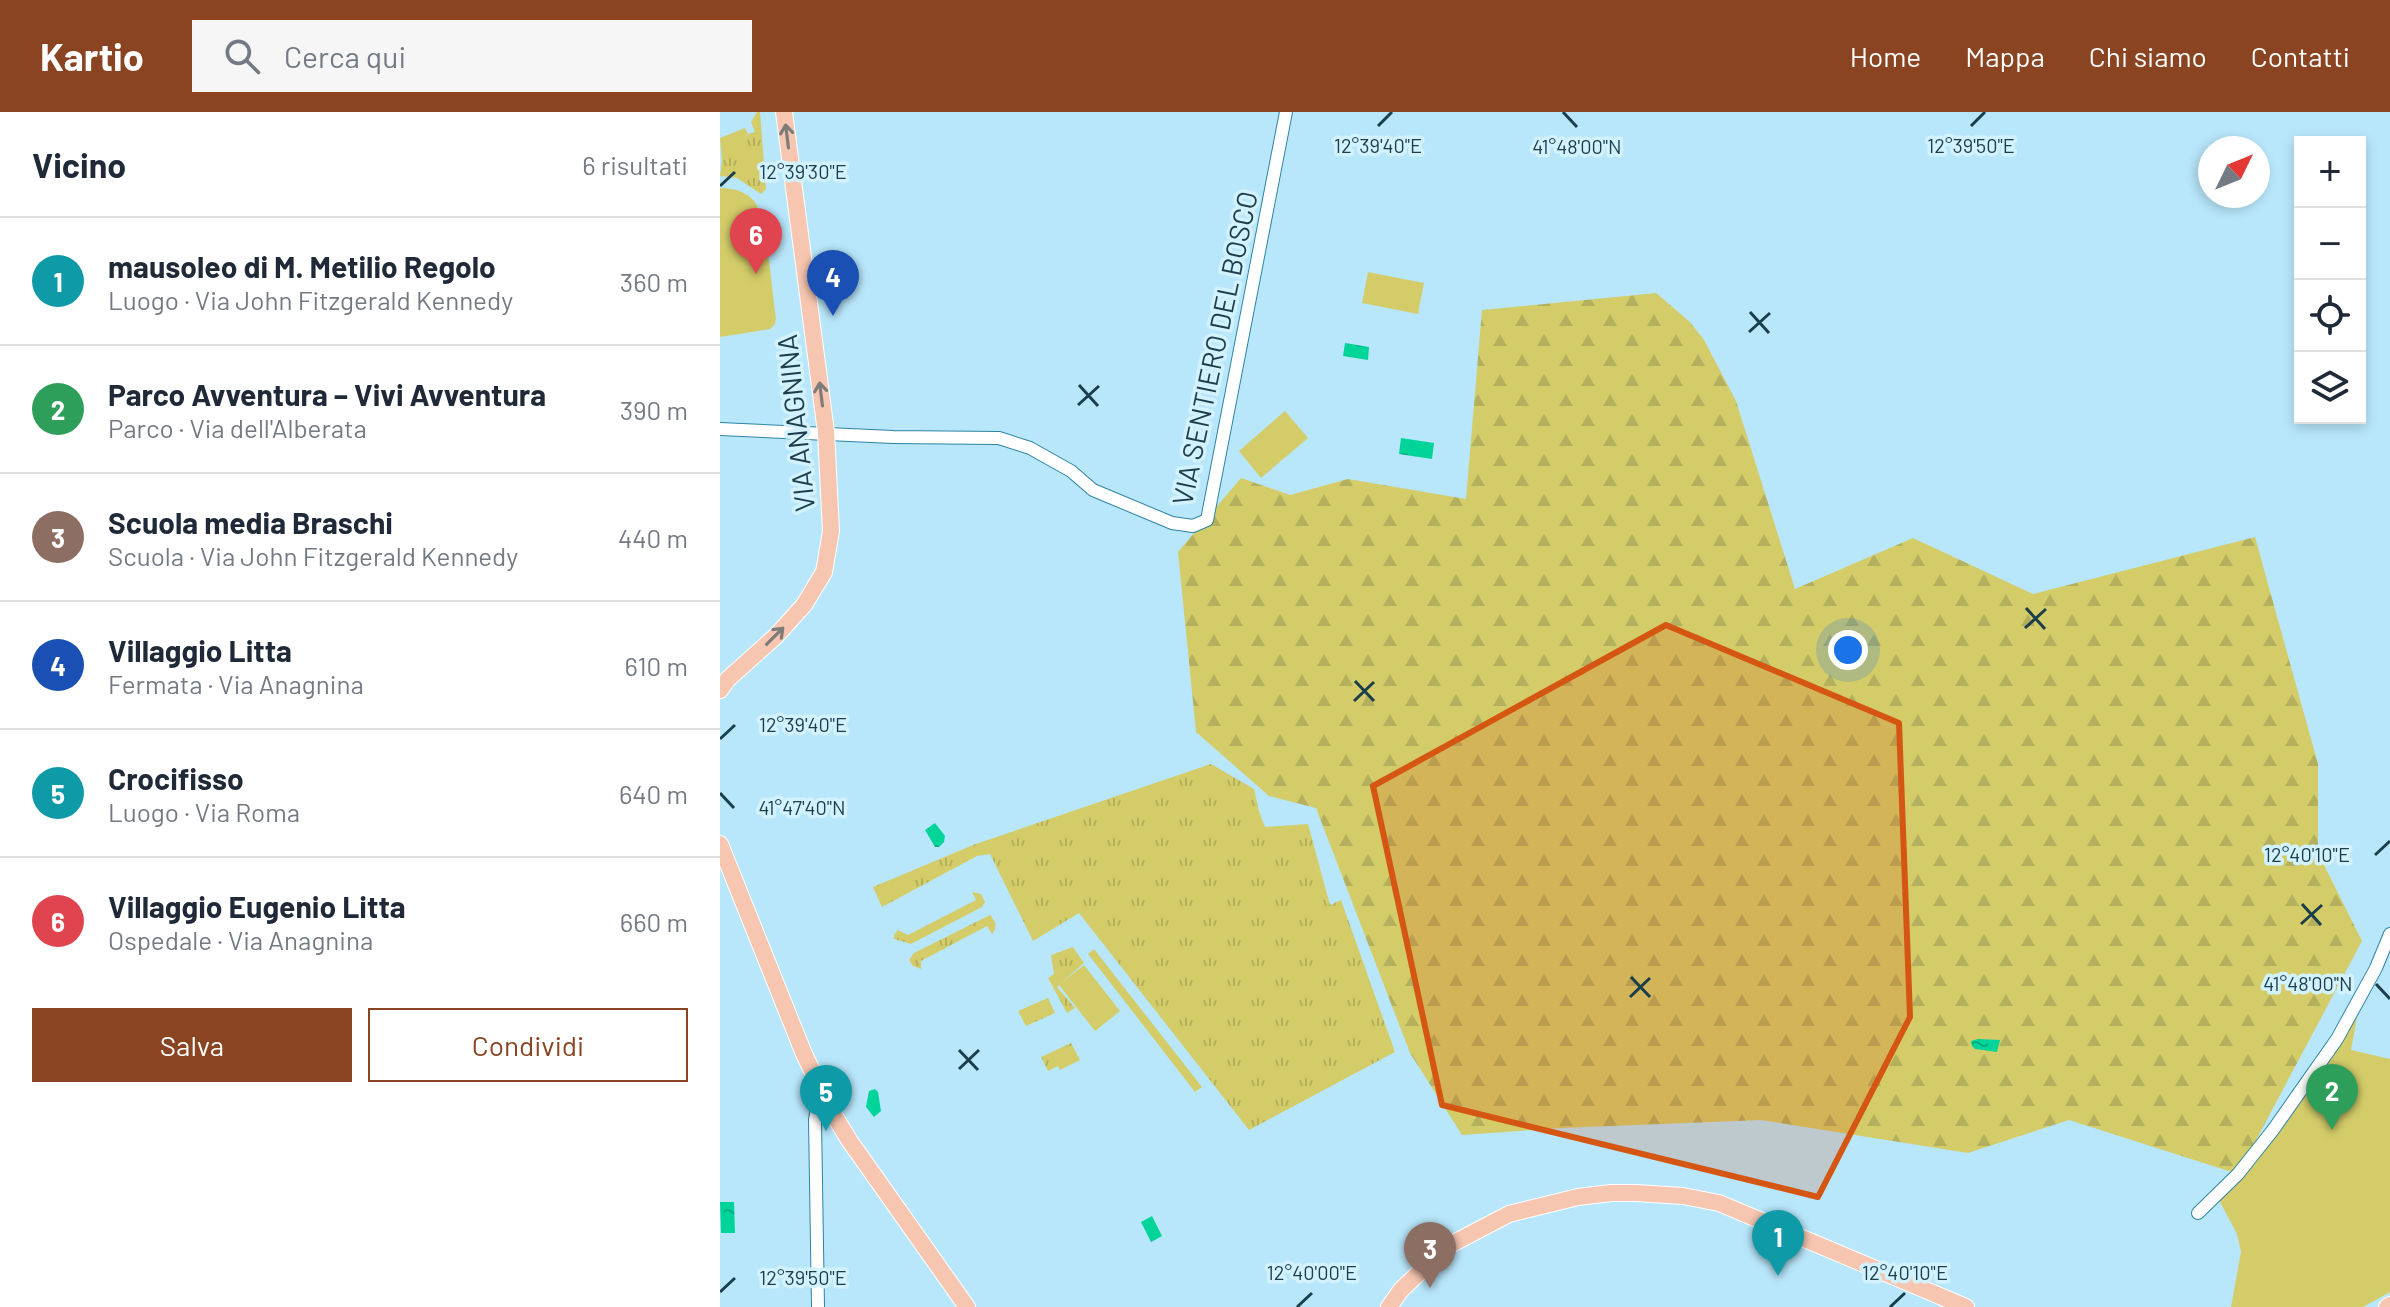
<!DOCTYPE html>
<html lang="it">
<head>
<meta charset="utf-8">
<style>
  body { margin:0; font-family:Barlow,sans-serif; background:#f6f6f7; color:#1f2937 }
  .controls { position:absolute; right:24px; top:24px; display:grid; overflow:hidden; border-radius:0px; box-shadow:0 4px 12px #0003 }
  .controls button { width:72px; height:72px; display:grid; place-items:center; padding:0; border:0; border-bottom:2px solid #e0e1e3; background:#fff; color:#1f2937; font:40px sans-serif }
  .compass { position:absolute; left:1478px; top:24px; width:72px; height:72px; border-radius:50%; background:#fff; box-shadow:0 4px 12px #0003; rotate:47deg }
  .you { position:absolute; left:1128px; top:538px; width:28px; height:28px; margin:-20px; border:6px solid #fff; border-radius:50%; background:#1a73e8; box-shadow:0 0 0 12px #1a73e833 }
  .badge { display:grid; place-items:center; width:52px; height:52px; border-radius:50%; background:#8b4421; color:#fff; font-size:26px; font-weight:700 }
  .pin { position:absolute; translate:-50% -66px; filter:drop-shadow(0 2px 4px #0008) }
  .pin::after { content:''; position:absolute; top:42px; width:28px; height:24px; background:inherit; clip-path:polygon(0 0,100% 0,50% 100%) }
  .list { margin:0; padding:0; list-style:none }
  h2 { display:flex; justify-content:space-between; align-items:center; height:104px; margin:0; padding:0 32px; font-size:34px }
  h2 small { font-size:26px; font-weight:400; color:#747a83 }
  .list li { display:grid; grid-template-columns:52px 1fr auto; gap:24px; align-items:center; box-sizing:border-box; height:128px; padding:0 32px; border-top:2px solid #e0e1e3 }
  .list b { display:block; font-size:30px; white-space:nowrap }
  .list p { margin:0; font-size:26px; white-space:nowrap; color:#747a83 }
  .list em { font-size:26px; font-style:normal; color:#747a83 }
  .actions { display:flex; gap:16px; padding:24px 32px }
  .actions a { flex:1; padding:18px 0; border:2px solid #8b4421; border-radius:0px; text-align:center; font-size:28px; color:#8b4421 }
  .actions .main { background:#8b4421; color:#fff }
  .icon { flex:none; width:44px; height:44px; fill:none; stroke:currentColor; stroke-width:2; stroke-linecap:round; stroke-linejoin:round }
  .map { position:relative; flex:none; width:1670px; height:1195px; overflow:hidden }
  header { display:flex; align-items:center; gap:48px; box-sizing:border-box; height:112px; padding:0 40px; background:#8b4421; color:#fff }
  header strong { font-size:38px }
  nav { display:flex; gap:44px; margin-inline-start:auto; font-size:28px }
  .search { width:560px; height:72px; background:#f6f6f7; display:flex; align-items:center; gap:20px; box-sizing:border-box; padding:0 28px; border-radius:0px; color:#747a83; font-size:30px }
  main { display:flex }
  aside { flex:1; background:#fff }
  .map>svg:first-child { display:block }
</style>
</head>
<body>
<header>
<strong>Kartio</strong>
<div class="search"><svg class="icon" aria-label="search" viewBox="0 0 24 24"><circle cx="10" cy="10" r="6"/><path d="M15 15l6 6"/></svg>Cerca qui</div>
<nav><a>Home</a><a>Mappa</a><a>Chi siamo</a><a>Contatti</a></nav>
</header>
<main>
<aside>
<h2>Vicino<small>6 risultati</small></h2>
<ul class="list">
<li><span class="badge" style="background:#0f9aa8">1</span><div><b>mausoleo di M. Metilio Regolo</b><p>Luogo · Via John Fitzgerald Kennedy</p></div><em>360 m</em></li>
<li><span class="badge" style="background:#2e9e5b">2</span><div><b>Parco Avventura – Vivi Avventura</b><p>Parco · Via dell'Alberata</p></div><em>390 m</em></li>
<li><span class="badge" style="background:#8d6e63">3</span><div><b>Scuola media Braschi</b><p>Scuola · Via John Fitzgerald Kennedy</p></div><em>440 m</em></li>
<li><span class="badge" style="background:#1a4fb4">4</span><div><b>Villaggio Litta</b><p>Fermata · Via Anagnina</p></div><em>610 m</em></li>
<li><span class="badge" style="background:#0f9aa8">5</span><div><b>Crocifisso</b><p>Luogo · Via Roma</p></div><em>640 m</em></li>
<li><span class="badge" style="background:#e0444e">6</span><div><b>Villaggio Eugenio Litta</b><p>Ospedale · Via Anagnina</p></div><em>660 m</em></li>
</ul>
<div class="actions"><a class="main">Salva</a><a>Condividi</a></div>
</aside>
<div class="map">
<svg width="1670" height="1195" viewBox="0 0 1670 1195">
  <defs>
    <pattern id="grass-tufts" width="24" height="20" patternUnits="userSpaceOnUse" patternTransform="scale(2)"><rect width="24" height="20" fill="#d4cc69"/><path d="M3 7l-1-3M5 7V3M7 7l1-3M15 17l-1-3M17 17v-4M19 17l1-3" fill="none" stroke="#b5b05d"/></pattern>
    <pattern id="forest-firs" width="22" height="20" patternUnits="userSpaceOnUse" patternTransform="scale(2)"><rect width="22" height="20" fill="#d4cc69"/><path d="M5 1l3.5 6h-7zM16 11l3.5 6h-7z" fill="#b5b05d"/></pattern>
    <pattern id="water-ripples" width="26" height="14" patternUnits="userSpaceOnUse" patternTransform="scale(2)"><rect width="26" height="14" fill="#00d499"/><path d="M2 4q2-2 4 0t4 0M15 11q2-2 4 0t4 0" fill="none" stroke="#02ad7f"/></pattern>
  </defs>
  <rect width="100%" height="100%" fill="#b8e7fb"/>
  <g fill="url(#grass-tufts)">
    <polygon points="37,0 40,0 46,77 41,82 17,66 0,64 2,49 0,26 25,16 28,22 35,20 31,10"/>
    <polygon points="491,652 534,677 539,699 545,715 588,712 610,793 621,788 675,940 529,1018 359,801 313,829 270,742 257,744 162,795 153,775 253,733"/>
    <polygon points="252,780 261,782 265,790 262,795 191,832 174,827 174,823 178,818 188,823 256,788"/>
    <path d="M 270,803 C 276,810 278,814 272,822 L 267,814 L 201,849 L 201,857 L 193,854 L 189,848 L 194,841 Z"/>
    <polygon points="353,835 364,851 337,875 355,896 347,901 328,866 334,862 331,843"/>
    <polygon points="328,886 335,901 306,914 298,899"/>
    <polygon points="351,931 360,948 340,958 338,954 328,959 321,945"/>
  </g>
  <polygon fill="url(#forest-firs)" points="936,181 970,210 984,228 1016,289 1075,477 1193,426 1313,482 1535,425 1598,652 1598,741 1642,829 1518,1062 1349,1008 1248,1041 1041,1008 841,1016 742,1023 690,941 596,696 549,684 476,620 458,440 521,366 570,383 628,367 746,387 762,198"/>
  <g fill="#d4cc69">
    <path d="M 0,76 C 13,76 25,79 34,89 C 47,105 52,181 56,206 L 55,212 L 50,217 L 0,225 Z"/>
    <polygon points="648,160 704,171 698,202 642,191"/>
    <polygon points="565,299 588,326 541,366 519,339"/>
    <polygon points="374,837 482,975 475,980 368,842"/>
    <polygon points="364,853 400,899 375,919 339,873"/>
    <polygon points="1639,895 1631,938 1670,947 1670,1180 1643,1195 1511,1195 1521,1140 1517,1122 1499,1088"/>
  </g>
  <g fill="url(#water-ripples)">
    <polygon points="625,231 649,235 648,248 623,244"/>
    <polygon points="681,326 714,331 712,347 679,342"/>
    <polygon points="215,711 225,724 224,730 219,735 215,735 205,718"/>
    <polygon points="1258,927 1280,928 1277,940 1255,937 1252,934 1251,929"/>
    <polygon points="155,977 158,980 161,999 154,1005 146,995 149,979"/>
    <polygon points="0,1090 14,1090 15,1121 1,1121"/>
    <polygon points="432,1104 442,1124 431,1130 421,1110"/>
  </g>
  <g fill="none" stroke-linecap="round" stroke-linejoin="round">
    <defs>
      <g id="minor">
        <polyline points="0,317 173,325 279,326 310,336 351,359 373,378 452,411 473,414 487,408 566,0"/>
        <polyline points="1478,1101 1518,1062 1553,1018 1617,927 1656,856 1670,822"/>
        <polyline points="98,1195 95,1008 100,978"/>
      </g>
      <g id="major">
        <polyline points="0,578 8,567 56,524 84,493 104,460 111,419 106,320 64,0"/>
        <polyline points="0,732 84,942 112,1000 129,1028 247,1195"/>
        <polyline points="669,1195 681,1178 726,1135 789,1102 858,1085 891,1081 916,1081 963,1084 999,1091 1246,1195"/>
        <polyline points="1667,1195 1670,1193"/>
      </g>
    </defs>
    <use href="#minor" stroke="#2c84a2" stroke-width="14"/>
    <use href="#major" stroke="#fff" stroke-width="18"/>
    <use href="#minor" stroke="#fff" stroke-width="12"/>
    <use href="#major" stroke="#f6c6b1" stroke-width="16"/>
  </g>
  <defs><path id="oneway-shaft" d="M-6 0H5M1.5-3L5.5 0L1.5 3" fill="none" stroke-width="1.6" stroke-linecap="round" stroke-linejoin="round" transform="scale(2)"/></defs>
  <g stroke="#7e7b79">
    <use href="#oneway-shaft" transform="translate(67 24) rotate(-97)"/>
    <use href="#oneway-shaft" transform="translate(101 282) rotate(-97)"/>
    <use href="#oneway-shaft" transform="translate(55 524) rotate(-45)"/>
  </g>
  <path fill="#d45612" fill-opacity="0.2" stroke="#d45612" stroke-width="6" stroke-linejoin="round" d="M 946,513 L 1179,611 L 1190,905 L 1098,1085 L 722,993 L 653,674 Z"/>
  <path fill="none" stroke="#1b3e4b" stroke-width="3" d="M 843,0 L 857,15M 658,14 L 672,0M 1251,14 L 1265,0M 0,74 L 15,60M 1030,200 L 1049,221M 1029,220 L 1050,201M 359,273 L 378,294M 358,293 L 379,274M 1306,496 L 1325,517M 1305,516 L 1326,497M 635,569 L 654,589M 634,589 L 654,570M 0,627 L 15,613M 0,681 L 14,696M 1655,743 L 1670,729M 1582,792 L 1601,813M 1581,812 L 1602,793M 911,865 L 930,885M 1656,872 L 1670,887M 910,885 L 930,866M 239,938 L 258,958M 239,957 L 259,938M 0,1180 L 15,1166M 577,1195 L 592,1181M 1170,1195 L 1185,1181"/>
  <g text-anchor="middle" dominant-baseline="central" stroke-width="7" stroke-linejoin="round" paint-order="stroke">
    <g font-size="28" fill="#1b3e4b" stroke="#d2f2ff">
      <text transform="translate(494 236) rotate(-78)">VIA SENTIERO DEL BOSCO</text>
      <text transform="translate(75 311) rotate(-96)">VIA ANAGNINA</text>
    </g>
  </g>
  <g font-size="20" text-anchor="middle" fill="#1b3e4b" stroke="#d2f2ff" stroke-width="7" stroke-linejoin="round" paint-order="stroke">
    <text x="658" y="41">12°39'40"E</text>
    <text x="1251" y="41">12°39'50"E</text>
    <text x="857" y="42">41°48'00"N</text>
    <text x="83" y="67">12°39'30"E</text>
    <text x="83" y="620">12°39'40"E</text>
    <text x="82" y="703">41°47'40"N</text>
    <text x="1587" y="750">12°40'10"E</text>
    <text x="1588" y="879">41°48'00"N</text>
    <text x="592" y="1168">12°40'00"E</text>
    <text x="1185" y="1168">12°40'10"E</text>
    <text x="83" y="1173">12°39'50"E</text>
  </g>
</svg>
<div class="controls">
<button>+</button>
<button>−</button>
<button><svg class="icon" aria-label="locate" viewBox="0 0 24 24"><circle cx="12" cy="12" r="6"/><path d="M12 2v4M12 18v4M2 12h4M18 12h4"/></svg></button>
<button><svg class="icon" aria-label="layers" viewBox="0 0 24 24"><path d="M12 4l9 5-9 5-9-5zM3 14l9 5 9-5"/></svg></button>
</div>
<svg class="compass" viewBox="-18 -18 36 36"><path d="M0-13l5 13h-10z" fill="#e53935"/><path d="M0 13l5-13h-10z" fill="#747a83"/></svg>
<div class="you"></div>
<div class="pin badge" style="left:1058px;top:1164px;background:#0f9aa8">1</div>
<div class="pin badge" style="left:1612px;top:1018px;background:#2e9e5b">2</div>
<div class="pin badge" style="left:710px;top:1176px;background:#8d6e63">3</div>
<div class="pin badge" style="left:113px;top:204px;background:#1a4fb4">4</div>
<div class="pin badge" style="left:106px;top:1019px;background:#0f9aa8">5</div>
<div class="pin badge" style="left:36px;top:162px;background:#e0444e">6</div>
</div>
</main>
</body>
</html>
